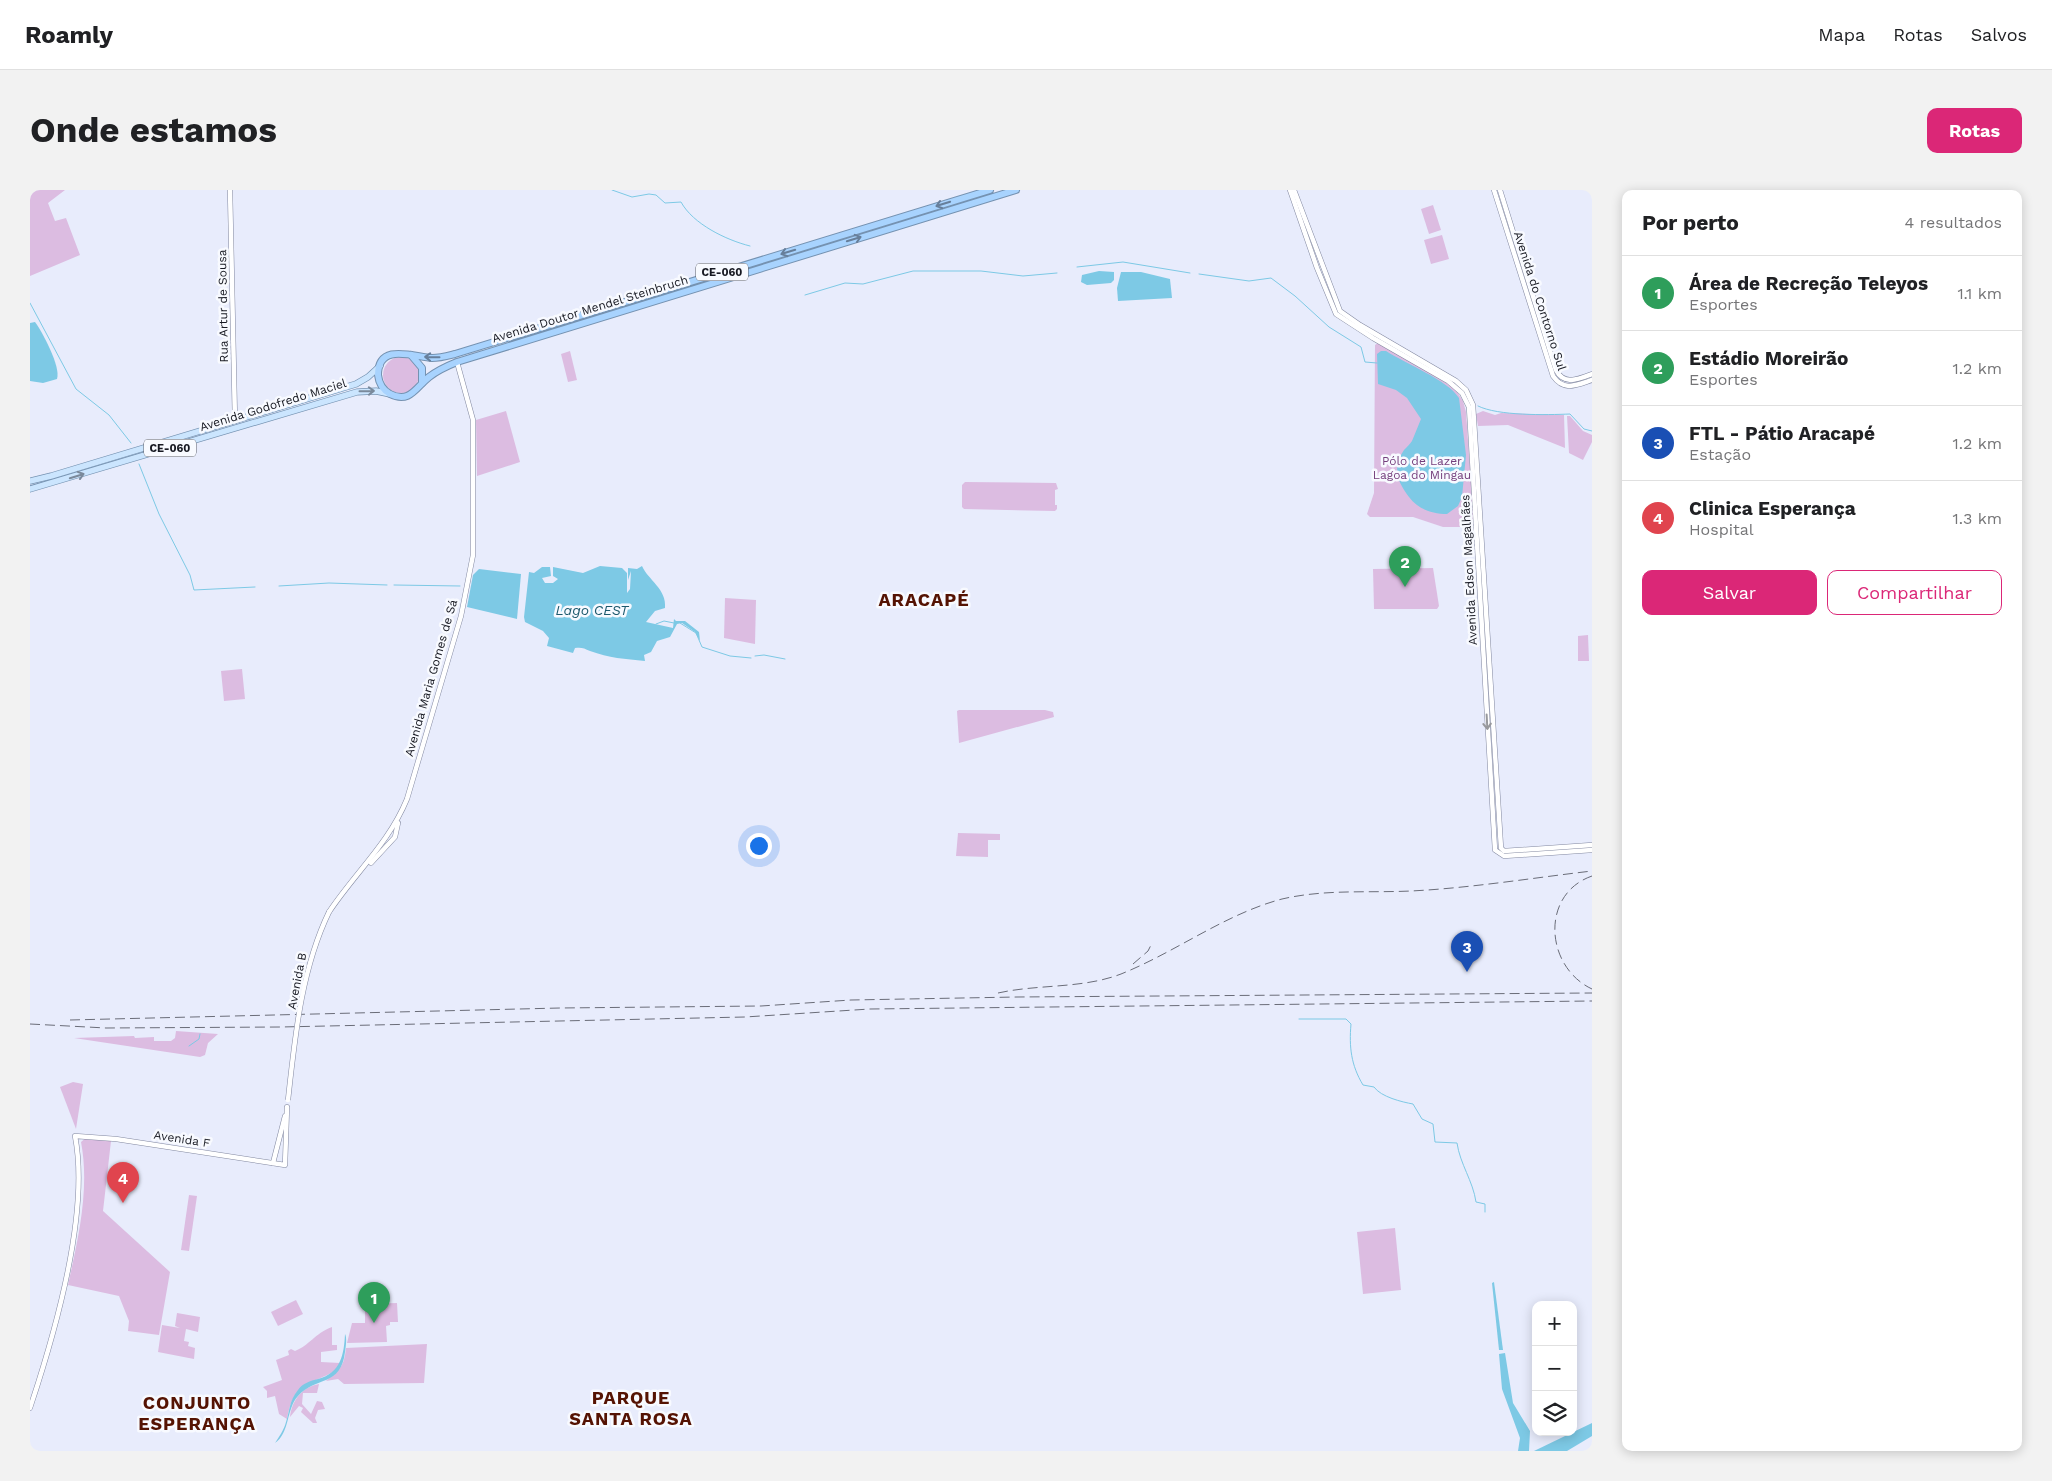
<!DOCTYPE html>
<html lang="pt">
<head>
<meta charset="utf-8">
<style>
  body { margin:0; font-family:"Work Sans",sans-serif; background:#f2f2f2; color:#202124 }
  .controls { position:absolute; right:15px; bottom:15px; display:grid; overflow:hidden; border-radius:10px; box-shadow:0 2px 12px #0003 }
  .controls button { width:45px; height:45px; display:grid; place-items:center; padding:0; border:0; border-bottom:1px solid #e0e0e0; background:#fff; color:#202124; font:25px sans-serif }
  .you { position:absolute; left:728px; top:655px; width:18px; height:18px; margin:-12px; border:4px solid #fff; border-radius:50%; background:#1a73e8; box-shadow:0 0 0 8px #1a73e833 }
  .badge { display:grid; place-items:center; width:32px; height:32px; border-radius:50%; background:#db2777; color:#fff; font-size:16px; font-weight:700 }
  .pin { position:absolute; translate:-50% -41px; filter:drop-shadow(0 1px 2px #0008) }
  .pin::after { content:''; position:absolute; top:26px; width:18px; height:15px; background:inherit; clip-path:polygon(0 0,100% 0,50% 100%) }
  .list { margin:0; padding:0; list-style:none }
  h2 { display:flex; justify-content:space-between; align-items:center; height:65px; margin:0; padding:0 20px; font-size:21px }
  h2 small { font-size:16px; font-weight:400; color:#757577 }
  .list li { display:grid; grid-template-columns:32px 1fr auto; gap:15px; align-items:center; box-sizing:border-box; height:75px; padding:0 20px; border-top:1px solid #e0e0e0 }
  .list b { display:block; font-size:19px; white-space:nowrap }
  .list p { margin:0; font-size:16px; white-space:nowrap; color:#757577 }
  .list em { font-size:16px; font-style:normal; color:#757577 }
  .actions { display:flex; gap:10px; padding:15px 20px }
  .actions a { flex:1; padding:11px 0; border:1px solid #db2777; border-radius:10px; text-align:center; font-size:18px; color:#db2777 }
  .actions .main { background:#db2777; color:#fff }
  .icon { flex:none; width:28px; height:28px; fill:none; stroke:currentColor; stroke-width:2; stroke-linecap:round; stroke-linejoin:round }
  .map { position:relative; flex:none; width:1562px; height:1261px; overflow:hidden; border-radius:10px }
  header { display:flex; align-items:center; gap:30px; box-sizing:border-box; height:70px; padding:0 25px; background:#fff; border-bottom:1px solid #e0e0e0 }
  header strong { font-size:24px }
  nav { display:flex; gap:28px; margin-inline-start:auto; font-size:18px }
  .intro { display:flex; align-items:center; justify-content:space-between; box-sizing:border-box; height:120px; padding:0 30px }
  h1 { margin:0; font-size:35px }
  .button { padding:12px 22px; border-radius:10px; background:#db2777; color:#fff; font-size:18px; font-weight:700 }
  main { display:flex; gap:30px; padding:0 30px }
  aside { flex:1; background:#fff; border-radius:10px; box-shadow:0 2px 12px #0003 }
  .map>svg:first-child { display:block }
</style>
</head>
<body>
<header>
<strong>Roamly</strong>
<nav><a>Mapa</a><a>Rotas</a><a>Salvos</a></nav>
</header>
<div class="intro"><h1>Onde estamos</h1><a class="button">Rotas</a></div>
<main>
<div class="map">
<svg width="1562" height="1261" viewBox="0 0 1562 1261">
  <rect width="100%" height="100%" fill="#e8ecfc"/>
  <g fill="#dcbce1">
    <polygon points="0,0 35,0 18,13 25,31 36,28 50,65 0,86"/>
    <polygon points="1403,15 1411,40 1399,44 1391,19"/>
    <polygon points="1412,45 1419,69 1401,74 1394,50"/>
    <polygon points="1348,153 1416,193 1426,200 1433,211 1436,222 1444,335 1442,337 1413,337 1383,327 1340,327 1337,324 1344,303 1345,155"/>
    <polygon points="540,161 547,190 538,192 531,164"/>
    <circle cx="371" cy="185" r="18"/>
    <polygon points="476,221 490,272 447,286 446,230"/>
    <polygon points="1453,221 1465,225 1471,223 1534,225 1535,258 1478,235 1448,236 1446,224"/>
    <polygon points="1537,226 1540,226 1553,241 1562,245 1562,252 1553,270 1539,263"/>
    <polygon points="935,292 1026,293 1028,299 1025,300 1025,315 1027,315 1027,319 1025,321 934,319 932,317 932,295"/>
    <polygon points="1403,378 1409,416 1407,419 1344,419 1343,379"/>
    <polygon points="695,408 726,410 725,454 694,448"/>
    <polygon points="1558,445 1559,471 1548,471 1548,446"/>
    <polygon points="212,479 215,509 194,511 191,481"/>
    <polygon points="929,520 1015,520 1023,522 1024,527 929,553 927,521"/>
    <polygon points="928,643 970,644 970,650 958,650 958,667 926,666"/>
    <polygon points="146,841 188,844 178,853 175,865 170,867 44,848 104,846 105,848 124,847 124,851 141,851 145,848"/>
    <polygon points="43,892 53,894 46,939 30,897"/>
    <path d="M 57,947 L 81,951 L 73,1021 L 140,1082 L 129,1145 L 98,1141 L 99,1131 L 89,1106 L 38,1095 C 48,1049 60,999 51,952 Z"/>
    <polygon points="159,1005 167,1006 159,1061 151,1060"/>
    <polygon points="1365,1038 1371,1100 1333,1104 1327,1042"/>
    <polygon points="266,1110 273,1124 248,1136 241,1122"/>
    <polygon points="367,1113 368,1132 360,1132 360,1135 356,1136 357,1152 317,1153 322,1133 335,1133 335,1114"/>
    <polygon points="147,1123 170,1127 168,1142 156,1139 154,1151 159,1152 158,1156 165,1158 164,1169 128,1162 132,1135 150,1138 145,1136"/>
    <path d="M 302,1137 L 302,1155 L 307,1155 L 307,1160 L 291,1162 L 291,1172 L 310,1173 L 306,1180 C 278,1197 264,1190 257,1229 L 249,1224 L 245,1206 L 237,1208 L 237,1201 L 233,1197 L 252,1190 L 246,1170 L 259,1165 L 258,1161 L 261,1159 L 265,1161 C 280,1155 284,1144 302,1137 Z"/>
    <path d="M 397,1154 L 394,1193 L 314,1194 L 308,1189 L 296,1191 C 310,1179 314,1177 316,1158 Z"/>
    <path d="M 289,1194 L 287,1203 L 273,1203 L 272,1214 L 281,1224 L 287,1211 L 292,1212 L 295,1219 L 288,1220 L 285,1228 L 287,1233 L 283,1233 L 271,1222 L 273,1218 L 269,1216 L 260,1227 C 262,1210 272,1197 289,1194 Z"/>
  </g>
  <g fill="#7dc9e5">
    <polygon points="1069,81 1084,82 1084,90 1081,93 1057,95 1051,92 1052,85"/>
    <polygon points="1091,82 1111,82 1140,89 1142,108 1088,111 1087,98"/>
    <path d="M 5,132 C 13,143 31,177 27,189 L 13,193 L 0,191 L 0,133 Z"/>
    <path d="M 1351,161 L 1356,161 C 1376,174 1418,190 1429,208 L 1436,265 L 1432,307 L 1428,316 L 1417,324 C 1402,324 1388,319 1379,307 C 1367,291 1362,278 1374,260 C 1377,257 1380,254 1382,251 C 1385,244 1388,236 1391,229 L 1377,208 L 1366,200 L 1348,194 L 1347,164 Z"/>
    <path d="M 570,376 L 592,378 L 597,383 L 597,403 L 600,399 L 601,381 L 598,390 L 598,378 L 607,379 L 612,376 C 618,390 637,399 635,418 L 625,421 L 616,432 L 643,438 L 644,429 L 646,431 L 655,431 L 669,442 L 670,451 L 665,442 L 652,433 L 647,434 L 640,447 L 627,451 L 621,462 L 614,465 L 615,471 C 595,469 579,468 560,461 C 554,458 551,457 545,458 L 543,463 L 517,456 L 519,448 L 513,441 L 495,432 L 494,427 L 499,382 L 504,383 L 512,377 L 520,377 L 521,386 L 512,388 L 515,393 L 523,393 L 528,389 L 523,386 L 523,377 L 553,383 Z"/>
    <polygon points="449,379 491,384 487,429 437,417 443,385"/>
    <polygon points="1464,1092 1473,1160 1469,1160 1462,1093"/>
    <path d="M 315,1144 C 317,1147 316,1156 315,1162 C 311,1197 286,1186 268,1206 C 256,1219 260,1243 245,1253 C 249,1247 254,1240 256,1232 C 260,1220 259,1211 268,1200 C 273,1193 280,1191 288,1189 C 311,1183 314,1164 315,1144 Z"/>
    <polygon points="1475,1163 1483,1213 1500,1241 1499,1261 1488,1261 1490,1248 1472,1199 1469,1164"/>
    <polygon points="1562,1233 1562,1246 1537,1261 1504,1261"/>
  </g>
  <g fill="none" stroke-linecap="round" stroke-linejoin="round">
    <g stroke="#7dc9e5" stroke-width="1">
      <path d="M 582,0 L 602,7 L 619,4 L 626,5 L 635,13 L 651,12 C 663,34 696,50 720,56"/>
      <polyline points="1047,77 1093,72 1160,83"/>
      <polyline points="1169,84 1219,91 1241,88 1265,106 1299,137 1331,157 1335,172 1347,173"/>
      <polyline points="775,105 815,93 833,94 883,81 951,81 993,86 1027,83"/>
      <polyline points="0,113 46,199 79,225 101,253"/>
      <path d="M 1448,216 C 1468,226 1516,225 1540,224 L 1554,239 L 1562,241"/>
      <polyline points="109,274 129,324 160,385 164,400 225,397"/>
      <polyline points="364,395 430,396"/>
      <polyline points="249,396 299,393 357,395"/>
      <polyline points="650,433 666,443 672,457 700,466 721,468"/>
      <polyline points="626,434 634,431 644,433"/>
      <polyline points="725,466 734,465 755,469"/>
      <path d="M 1269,829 L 1316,829 L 1321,834 C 1319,857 1321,875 1333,895 L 1344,897 C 1351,907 1372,912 1383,914 L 1392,929 L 1403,934 L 1405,952 L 1427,953 C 1430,974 1443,991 1446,1012 L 1455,1014 L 1455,1022"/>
      <polyline points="159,856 169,849 170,844"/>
    </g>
    <defs>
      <g id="minor">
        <polyline points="200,0 205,231"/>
        <polyline points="1260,0 1287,78 1306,124 1343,148 1418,191 1432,203 1439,217 1465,660 1474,666 1562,660"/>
        <polyline points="1264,0 1310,121 1330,135 1426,191 1436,200 1443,215 1471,658 1474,661 1562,655"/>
        <path d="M 1464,0 L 1523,186 C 1534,202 1547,195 1562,190"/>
        <path d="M 1470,0 L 1526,180 C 1534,196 1549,189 1562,184"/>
        <polyline points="341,673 365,647 368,633"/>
        <path d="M 299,722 C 325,683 359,653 377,609 L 431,426 L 443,365 L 443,230 L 427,172"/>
        <polyline points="243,973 255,926"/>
        <path d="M 0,1218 C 25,1143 60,1023 45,946 L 86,949 L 255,975 L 257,917"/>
      </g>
      <g id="major">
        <polyline points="0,291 21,286 326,194 338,187 350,176"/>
        <polyline points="0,299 327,202 346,201 360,204"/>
      </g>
      <g id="highway">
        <path d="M 960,0 L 425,164 C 417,166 410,168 402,168 C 384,167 348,152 348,185 C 349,194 353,200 360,204 C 380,214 386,197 399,187 C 408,180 417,176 427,172 L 986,0"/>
        <polyline points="381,165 392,178 392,193"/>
      </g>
    </defs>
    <use href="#minor" stroke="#8288a0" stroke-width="5.5"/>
    <use href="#major" stroke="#7592b1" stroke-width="7"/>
    <use href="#highway" stroke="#7592b1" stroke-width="8"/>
    <use href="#minor" stroke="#fff" stroke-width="4.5"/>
    <use href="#major" stroke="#cbe5fe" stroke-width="5.5"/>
    <use href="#highway" stroke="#a8d3fe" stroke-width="6"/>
    <g stroke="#6a6c78" stroke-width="1" stroke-dasharray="10 5" stroke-linecap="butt">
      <path d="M 1562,686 C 1510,704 1515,777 1562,799"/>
      <polyline points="1103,774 1118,761 1122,753"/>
      <path d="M 968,803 C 1008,794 1052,799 1091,784 C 1146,762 1195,724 1252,709 C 1295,699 1338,703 1381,701 C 1441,698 1502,688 1562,681"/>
      <polyline points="40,830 530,818 731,816 821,810 987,807 1562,803"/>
      <polyline points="0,834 76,838 251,837 715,827 840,819 1562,811"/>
    </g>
    <defs>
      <path id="minor-bridge" d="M 258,910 C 265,847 271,780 299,722"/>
    </defs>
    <use href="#minor-bridge" stroke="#8288a0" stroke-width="5.5" stroke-linecap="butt"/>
    <use href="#minor-bridge" stroke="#fff" stroke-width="4.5"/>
  </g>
  <defs><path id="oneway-shaft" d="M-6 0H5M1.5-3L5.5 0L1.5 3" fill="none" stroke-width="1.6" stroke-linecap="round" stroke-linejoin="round" transform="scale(1.25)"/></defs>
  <g stroke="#677f9b">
    <use href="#oneway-shaft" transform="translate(913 14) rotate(163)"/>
    <use href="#oneway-shaft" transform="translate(824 49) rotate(-17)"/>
    <use href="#oneway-shaft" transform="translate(758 62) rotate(163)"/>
    <use href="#oneway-shaft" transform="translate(402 167) rotate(-179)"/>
  </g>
  <g stroke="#7a899b">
    <use href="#oneway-shaft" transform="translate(337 201) rotate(-1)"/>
    <use href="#oneway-shaft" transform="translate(47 286) rotate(-17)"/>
  </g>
  <use stroke="#97989c" href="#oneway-shaft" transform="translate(1457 532) rotate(87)"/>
  <g text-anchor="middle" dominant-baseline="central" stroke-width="5" stroke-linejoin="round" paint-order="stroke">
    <g fill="#f8faff" stroke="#5a5c64" stroke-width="1">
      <rect x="666" y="73.5" width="52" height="17" rx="4"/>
      <rect x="114" y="249.5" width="52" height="17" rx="4"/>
    </g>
    <g font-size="11" font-weight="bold" fill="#171922">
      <text x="692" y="82">CE-060</text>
      <text x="140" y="258">CE-060</text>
    </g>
    <g font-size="12" fill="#171922" stroke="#f8faff">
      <text transform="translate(1510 111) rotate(72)">Avenida do Contorno Sul</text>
      <text transform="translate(193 116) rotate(-91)">Rua Artur de Sousa</text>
      <text transform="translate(560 119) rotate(-17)">Avenida Doutor Mendel Steinbruch</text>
      <text transform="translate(243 215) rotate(-17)">Avenida Godofredo Maciel</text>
      <text transform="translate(1439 380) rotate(-93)">Avenida Edson Magalhães</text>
      <text transform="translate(401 488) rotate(-74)">Avenida Maria Gomes de Sá</text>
      <text transform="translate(267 791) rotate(-79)">Avenida B</text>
      <text transform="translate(152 949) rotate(9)">Avenida F</text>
    </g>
    <g font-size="12" fill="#743e7c" stroke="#f8faff">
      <text x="1392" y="271">Pólo de Lazer<tspan x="1392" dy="14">Lagoa do Mingau</tspan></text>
    </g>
    <g font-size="14" font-style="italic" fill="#1c596d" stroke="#f8faff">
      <text x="562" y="420">Lago CEST</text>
    </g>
    <g font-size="18" font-weight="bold" letter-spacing="1" fill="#551303" stroke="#f8faff">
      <text x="894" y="409">ARACAPÉ</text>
      <text x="601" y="1207">PARQUE<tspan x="601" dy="21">SANTA ROSA</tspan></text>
      <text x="167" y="1212">CONJUNTO<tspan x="167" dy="21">ESPERANÇA</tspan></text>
    </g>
  </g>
</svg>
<div class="controls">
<button>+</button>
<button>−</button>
<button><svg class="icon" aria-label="layers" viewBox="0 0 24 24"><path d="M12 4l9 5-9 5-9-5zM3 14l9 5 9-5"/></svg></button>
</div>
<div class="you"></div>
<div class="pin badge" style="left:344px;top:1133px;background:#2e9e5b">1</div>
<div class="pin badge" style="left:1375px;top:397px;background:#2e9e5b">2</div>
<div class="pin badge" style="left:1437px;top:782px;background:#1a4fb4">3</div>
<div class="pin badge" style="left:93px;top:1013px;background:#e0444e">4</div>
</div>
<aside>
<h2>Por perto<small>4 resultados</small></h2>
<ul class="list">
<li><span class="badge" style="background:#2e9e5b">1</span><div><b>Área de Recreção Teleyos</b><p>Esportes</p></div><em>1.1 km</em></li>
<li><span class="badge" style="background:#2e9e5b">2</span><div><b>Estádio Moreirão</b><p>Esportes</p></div><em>1.2 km</em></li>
<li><span class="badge" style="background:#1a4fb4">3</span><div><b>FTL - Pátio Aracapé</b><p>Estação</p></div><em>1.2 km</em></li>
<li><span class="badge" style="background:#e0444e">4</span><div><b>Clinica Esperança</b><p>Hospital</p></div><em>1.3 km</em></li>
</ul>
<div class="actions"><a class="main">Salvar</a><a>Compartilhar</a></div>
</aside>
</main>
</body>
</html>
